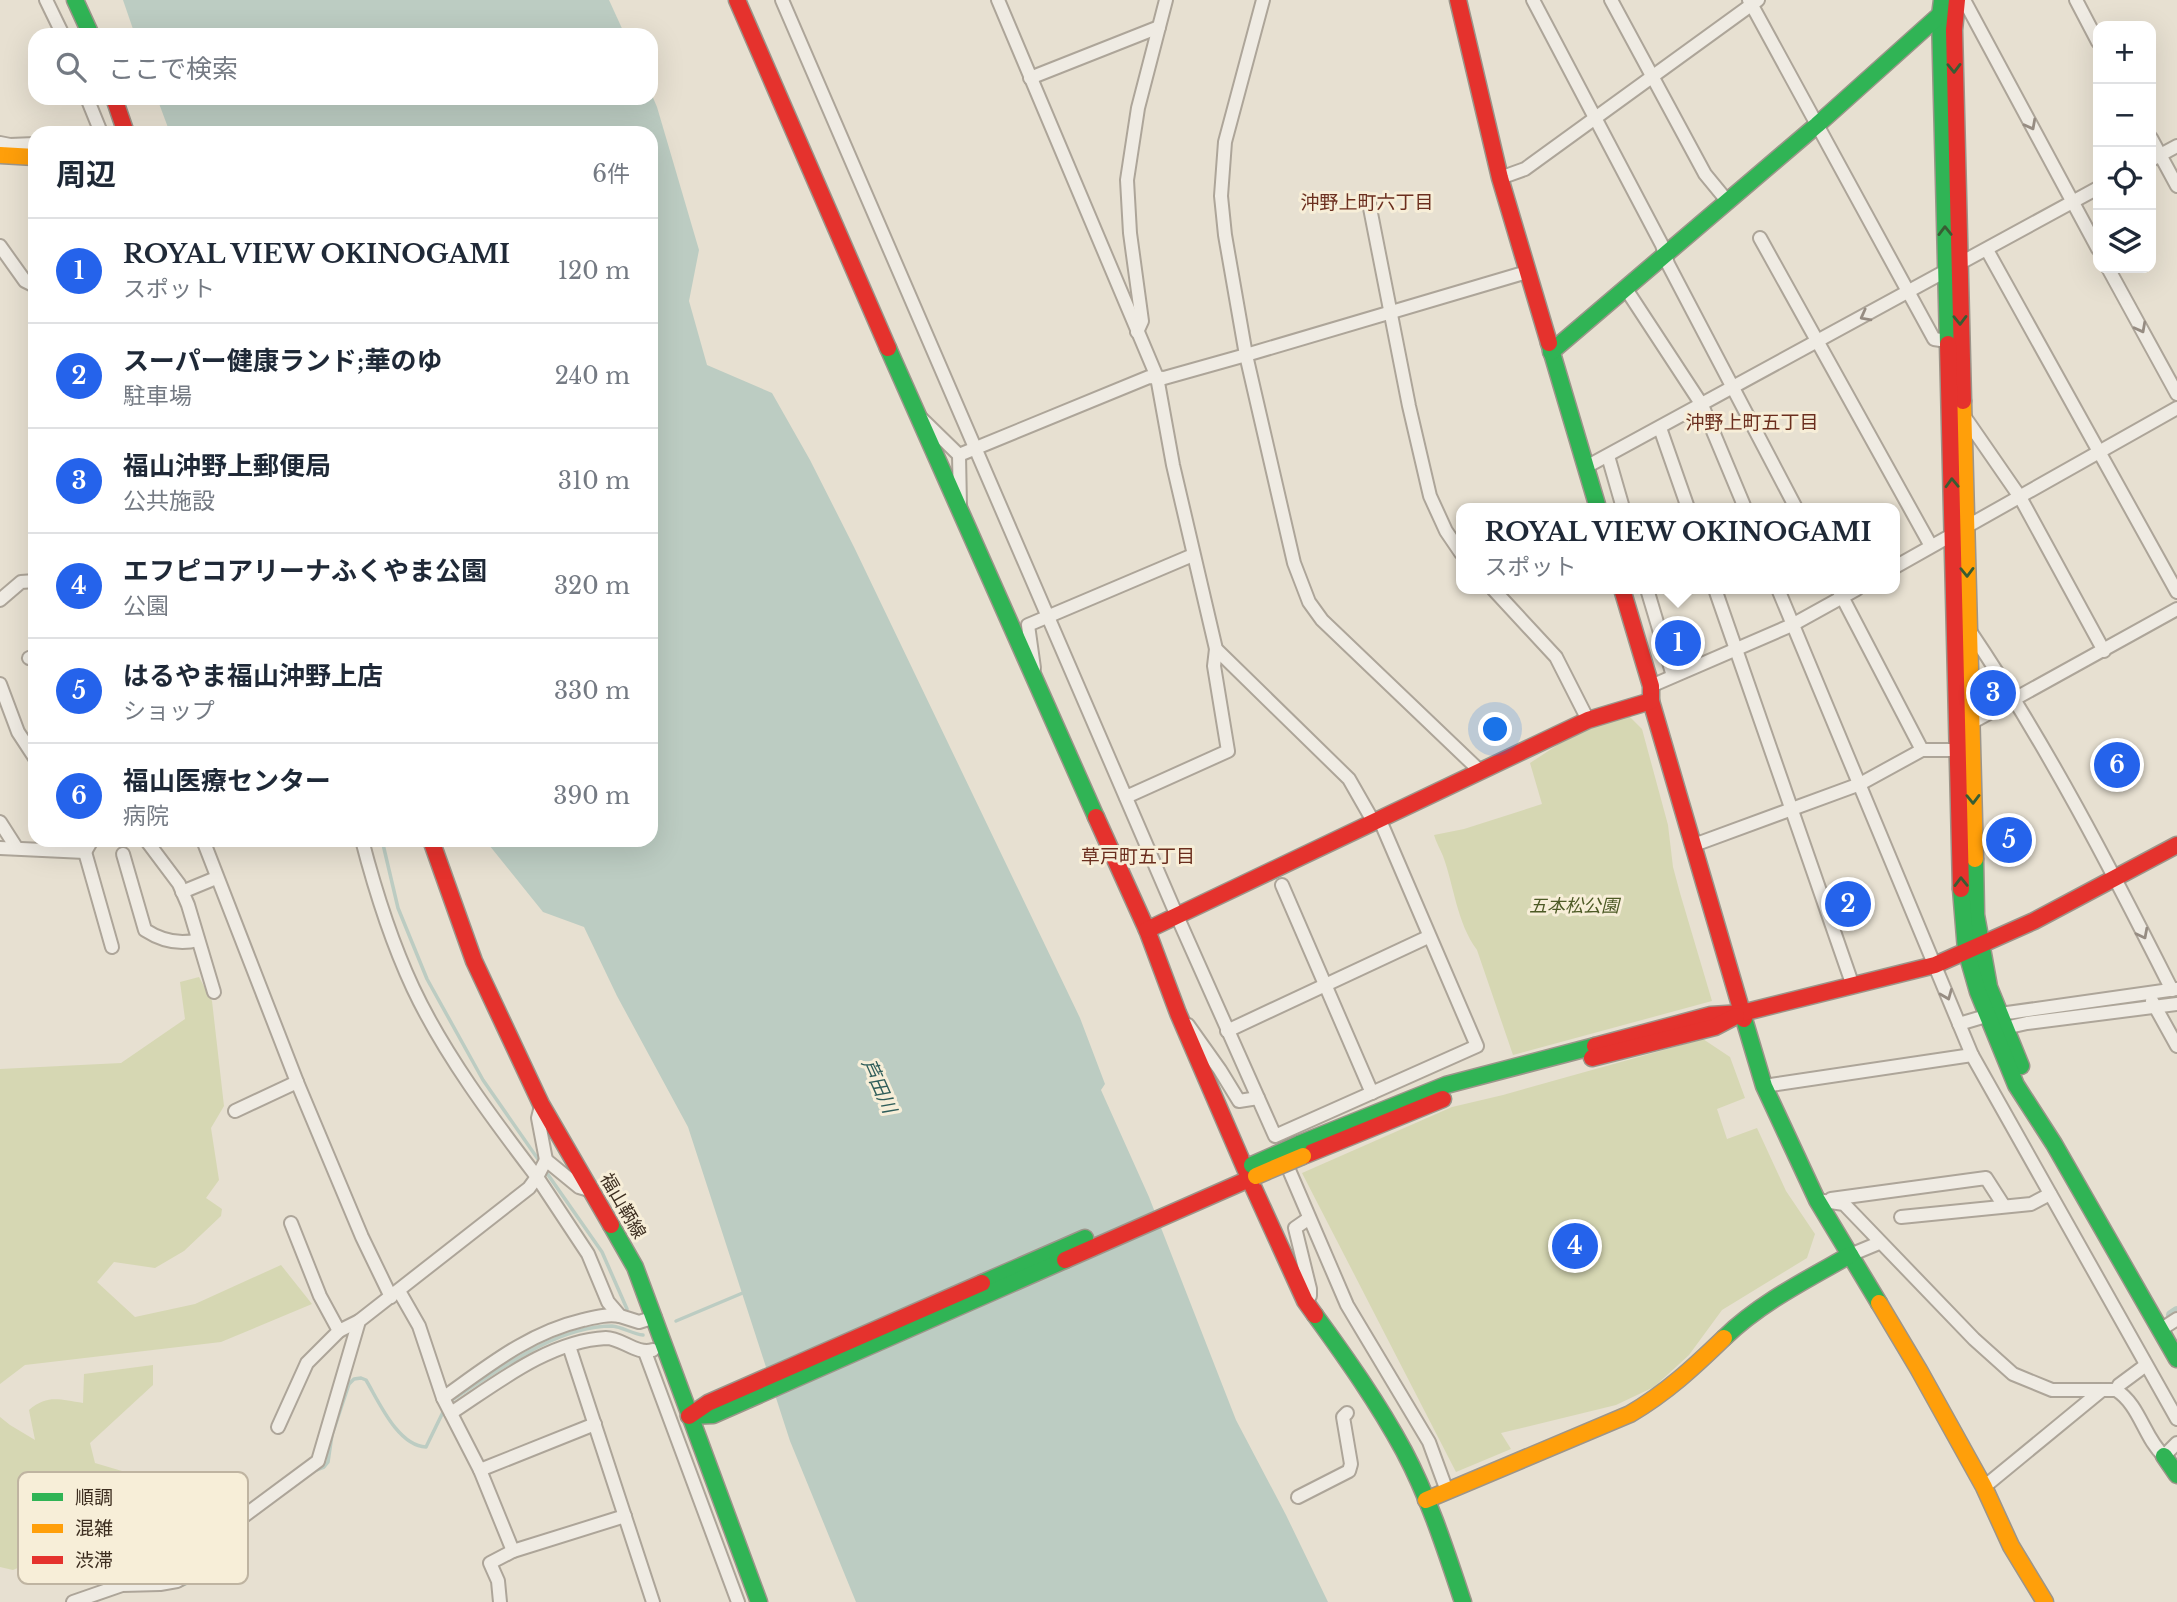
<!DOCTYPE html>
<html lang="ja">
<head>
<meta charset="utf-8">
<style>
  body { margin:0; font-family:"Libre Baskerville","Noto Sans JP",serif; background:#f6f6f7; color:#1f2937 }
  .controls { position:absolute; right:21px; top:21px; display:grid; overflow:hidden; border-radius:14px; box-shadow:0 7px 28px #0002 }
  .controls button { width:63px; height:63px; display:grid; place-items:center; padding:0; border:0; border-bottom:2px solid #e0e1e3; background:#fff; color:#1f2937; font:35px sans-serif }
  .you { position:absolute; left:1496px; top:730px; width:24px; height:24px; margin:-18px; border:5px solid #fff; border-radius:50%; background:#1a73e8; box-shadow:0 0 0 10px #1a73e833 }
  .badge { display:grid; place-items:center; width:46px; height:46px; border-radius:50%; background:#2563eb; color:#fff; font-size:23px; font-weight:700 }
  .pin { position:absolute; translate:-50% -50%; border:4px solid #fff; box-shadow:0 2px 7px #0006 }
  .popup { position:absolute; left:1456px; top:503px; width:444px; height:91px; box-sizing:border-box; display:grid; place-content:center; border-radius:14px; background:#fff; filter:drop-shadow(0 2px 5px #0005); font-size:23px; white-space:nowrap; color:#747a83 }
  .popup b { font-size:26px; color:#1f2937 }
  .popup::after { content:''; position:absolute; left:50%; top:100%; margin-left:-14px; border:14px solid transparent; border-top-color:#fff }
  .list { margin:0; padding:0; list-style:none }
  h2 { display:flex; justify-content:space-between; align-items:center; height:91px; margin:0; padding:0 28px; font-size:30px }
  h2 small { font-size:23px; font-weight:400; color:#747a83 }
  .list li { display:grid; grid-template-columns:46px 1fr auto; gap:21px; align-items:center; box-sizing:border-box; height:105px; padding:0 28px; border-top:2px solid #e0e1e3 }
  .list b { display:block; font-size:26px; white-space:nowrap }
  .list p { margin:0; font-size:23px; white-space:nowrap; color:#747a83 }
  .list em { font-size:23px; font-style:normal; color:#747a83 }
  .icon { flex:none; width:38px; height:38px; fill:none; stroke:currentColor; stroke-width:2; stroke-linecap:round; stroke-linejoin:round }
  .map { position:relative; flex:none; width:2177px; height:1602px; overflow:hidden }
  .search { position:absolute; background:#fff; box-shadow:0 7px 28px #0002; left:28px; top:28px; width:630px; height:77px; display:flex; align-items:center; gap:18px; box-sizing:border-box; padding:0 24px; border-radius:21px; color:#747a83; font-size:26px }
  .panel { position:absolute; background:#fff; box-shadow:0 7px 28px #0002; left:28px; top:126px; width:630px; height:721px; border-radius:21px }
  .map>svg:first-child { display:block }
</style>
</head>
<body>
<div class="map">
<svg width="2177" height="1602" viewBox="0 0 2177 1602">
  <rect width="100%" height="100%" fill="#e7e0d1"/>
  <g fill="#d6d7b3">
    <path d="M 1616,715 L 1629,716 L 1642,729 L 1668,825 L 1673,867 L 1680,893 L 1712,1001 L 1513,1055 L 1477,950 C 1457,923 1454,886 1443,856 C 1440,849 1436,842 1434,835 L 1464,829 L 1542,804 L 1530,763 L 1559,744 Z"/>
    <polygon points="199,977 212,1001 224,1106 211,1128 219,1180 206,1198 222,1209 221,1216 184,1251 155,1268 114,1262 97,1282 135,1317 195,1304 281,1265 312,1304 221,1342 25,1365 0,1384 0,1069 121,1063 185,1019 180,982"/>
    <polygon points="1703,1039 1730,1057 1745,1098 1717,1109 1727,1139 1757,1128 1786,1191 1815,1234 1807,1258 1722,1310 1689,1355 1654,1387 1616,1405 1501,1433 1511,1449 1456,1472 1302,1173 1452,1107 1503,1095"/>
    <path d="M 153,1365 L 153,1385 L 90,1443 L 95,1463 L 159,1482 L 163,1494 L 89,1537 L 13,1570 L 0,1567 L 0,1417 L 10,1425 L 35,1440 L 29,1410 C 48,1394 60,1400 83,1403 L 84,1374 Z"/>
  </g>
  <g fill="#bcccc2">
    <polygon points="123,0 609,0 625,35 135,35"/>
    <polygon points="651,93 657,107 699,250 689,301 707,365 772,393 810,460 854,547 1080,1018 1105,1084 1101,1090 1149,1197 1236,1420 1286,1515 1328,1602 856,1602 790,1441 688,1127 617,996 584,927 543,912 485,840 651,840 651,133 170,133 157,98 651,98"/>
  </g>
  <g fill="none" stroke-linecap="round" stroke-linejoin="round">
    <g stroke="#bcccc2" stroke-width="3.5">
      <polyline points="382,840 398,908 427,979 483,1080 540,1162"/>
      <polyline points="544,1169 602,1252 627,1309"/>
      <polyline points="676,1321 745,1292"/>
      <path d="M 449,1402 C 496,1372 555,1326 612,1326 C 623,1327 632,1334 643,1335"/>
      <path d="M 311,1472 L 324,1467 L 328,1462 L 332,1435 L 349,1384 L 354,1379 L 361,1378 L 366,1380 C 379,1402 398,1446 426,1447 L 445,1408"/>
      <path d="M 177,1587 C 205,1579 204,1567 215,1544"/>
    </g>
    <g stroke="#bcccc2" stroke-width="10">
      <polyline points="2018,1018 2177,997"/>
      <polyline points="2171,1315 2177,1311"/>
    </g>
    <defs>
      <g id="street">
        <polyline points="46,0 63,35"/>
        <polyline points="782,0 1177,916 1275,1136 1477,1046 1379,818"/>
        <polyline points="998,0 1157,377 1173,465 1216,649 1349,779 1373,821"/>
        <polyline points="1263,0 1225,142 1221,196 1225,235 1246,355 1294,563 1309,602 1322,620 1480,771"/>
        <polyline points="1533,0 1662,245 1668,264 1796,508"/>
        <polyline points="1611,0 1705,174 1728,202"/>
        <polyline points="1749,0 1934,339 1947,341"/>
        <polyline points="1964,0 2098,249"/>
        <polyline points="2076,0 2098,42"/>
        <polyline points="1030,78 1159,27"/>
        <polyline points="87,98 100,130 99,133"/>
        <polyline points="2151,138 2177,186"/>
        <polyline points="0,143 10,145 35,144"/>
        <polyline points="2151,160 2177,146"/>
        <polyline points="1500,178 1525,169 1758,0"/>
        <polyline points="1369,203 1409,406 1430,496 1446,531 1461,553"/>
        <polyline points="1760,238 1931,546"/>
        <polyline points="0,246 25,281 35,286"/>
        <polyline points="1987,250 2177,592"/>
        <polyline points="2108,268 2177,394"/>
        <polyline points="1626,289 1702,405 1745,508"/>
        <polyline points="1137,332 1142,321 1130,233 1127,180 1138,108 1166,0"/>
        <polyline points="1964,416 2020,497 2104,651"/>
        <polyline points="921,418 959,455"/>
        <polyline points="1660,428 1688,508"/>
        <polyline points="1608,456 1623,508"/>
        <polyline points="1586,467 2098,188"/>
        <polyline points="960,506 959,455 1149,377 1164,378 1246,355 1527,272"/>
        <polyline points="1895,567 2177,408"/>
        <polyline points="1493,589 1556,657 1588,720"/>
        <polyline points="1647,589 1673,676"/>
        <polyline points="1715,589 1853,986"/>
        <polyline points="1778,589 1972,1055 2177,1419"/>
        <polyline points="1838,589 1922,750"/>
        <polyline points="0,600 21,582 35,581"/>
        <path d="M 1970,631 C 2047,745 2110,867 2172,990"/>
        <polyline points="29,658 35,656"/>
        <polyline points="1034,668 1028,625 1193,555"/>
        <polyline points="0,684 18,732 35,758"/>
        <polyline points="1651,686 1792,625 1857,589"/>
        <polyline points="1971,723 2177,609"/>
        <polyline points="1126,797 1228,751 1214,666 1216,649"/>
        <polyline points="0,822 16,847"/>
        <polyline points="146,840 179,884 188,905 214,992"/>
        <polyline points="203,840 297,1082 235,1111"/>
        <path d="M 362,840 C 375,890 391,941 413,988 C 444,1054 492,1118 537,1177 L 546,1160 L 579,1187 L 589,1190"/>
        <polyline points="1694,845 1860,784 1922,750 1958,750"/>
        <polyline points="0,848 85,852 92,840"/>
        <polyline points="85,852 112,947"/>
        <path d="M 123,854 L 145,930 C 162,941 179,945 198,940"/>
        <polyline points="1282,885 1372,1093"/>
        <polyline points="182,892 216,878"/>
        <polyline points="2152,1001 2177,1046"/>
        <polyline points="2000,1014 2177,989"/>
        <polyline points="1959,1024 1986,1016"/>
        <polyline points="1188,1025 1220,1070 1239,1101 1258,1098"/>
        <polyline points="2005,1028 2027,1023 2177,1004"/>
        <polyline points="1227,1031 1428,937"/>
        <polyline points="297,1082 362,1237 391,1297"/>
        <polyline points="1764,1086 1972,1055"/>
        <polyline points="541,1106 538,1118 546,1160"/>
        <polyline points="1283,1156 1347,1305 1429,1442 1447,1491"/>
        <polyline points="1831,1199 1986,1178 2004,1206"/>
        <path d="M 1817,1200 L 1844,1204 L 1974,1339 L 2013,1374 L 2052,1390 L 2116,1390 C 2140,1405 2144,1438 2164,1456 L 2177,1443"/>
        <polyline points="1901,1217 2031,1204 2050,1194"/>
        <polyline points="291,1223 320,1296 339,1331 359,1321"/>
        <polyline points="1850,1255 1879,1243"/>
        <polyline points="399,1291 419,1326 443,1398 480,1470 513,1551"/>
        <polyline points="1305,1301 1310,1296 1310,1289 1295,1228 1308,1219"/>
        <polyline points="2160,1330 2177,1319"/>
        <polyline points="569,1346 653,1602"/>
        <polyline points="645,1352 738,1602"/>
        <polyline points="2116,1390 2119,1385 2146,1365"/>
        <path d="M 443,1398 C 488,1366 528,1333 583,1320 C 596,1317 607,1314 620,1316"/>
        <path d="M 451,1413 C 497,1383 549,1341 606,1338 C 622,1338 636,1355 653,1350"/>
        <polyline points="278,1427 307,1363 339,1331"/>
        <polyline points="480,1470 595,1424"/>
        <polyline points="1984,1487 2102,1390"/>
        <polyline points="1298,1497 1349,1471 1351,1464 1343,1417 1347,1413"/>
        <polyline points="73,1602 122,1585 160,1584 177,1581 191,1573 205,1545 318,1461 359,1321 529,1188 537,1177 588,1254 608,1302 620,1316 639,1322 655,1317"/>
        <polyline points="500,1602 498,1581 490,1563 513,1551 625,1516"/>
      </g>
      <g id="fast">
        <polyline points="75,0 91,35"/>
        <polyline points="1942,0 1940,16 1948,344"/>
        <polyline points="1549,343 1598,508"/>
        <polyline points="888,348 1096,817"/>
        <polyline points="1551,352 1817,125 1943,12"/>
        <polyline points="1975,859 1976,915 1989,987 2021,1066"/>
        <polyline points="1961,889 1966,950 1978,992 2016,1085 2054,1144 2177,1359"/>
        <polyline points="1744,1019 1764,1086 1817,1200 1879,1303"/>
        <polyline points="1299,1144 1446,1085 1595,1046"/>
        <polyline points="611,1225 635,1267 759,1602"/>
        <polyline points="982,1283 1085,1238"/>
        <path d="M 1315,1315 C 1347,1359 1378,1403 1404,1451 C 1429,1498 1446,1551 1463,1602"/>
        <path d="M 1724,1338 C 1760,1303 1806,1280 1850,1255"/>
        <polyline points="689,1416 713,1415 1065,1260"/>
        <polyline points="2164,1456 2177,1475"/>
      </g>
      <g id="slow">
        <polyline points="0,155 35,157"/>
        <polyline points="1963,401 1975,859"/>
        <polyline points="1879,1303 1919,1370 1984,1487 2011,1546 2045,1602"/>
        <path d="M 1426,1500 L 1630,1414 C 1666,1393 1694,1367 1724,1338"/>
      </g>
      <g id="jam">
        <polyline points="737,0 888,348"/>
        <polyline points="1458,0 1500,178 1549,343"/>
        <polyline points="1957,0 1954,30 1963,401"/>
        <polyline points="114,98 126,133"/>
        <polyline points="1948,344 1961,889"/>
        <polyline points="1622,589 1651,686 1651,701 1744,1019"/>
        <polyline points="1096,817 1147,930 1178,1013 1250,1180 1305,1301 1315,1315"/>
        <polyline points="431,840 474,961 541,1104 611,1225"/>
        <polyline points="1147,930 1588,720 1651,701"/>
        <polyline points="1595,1046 1711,1015 1742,1013 1935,965 2034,921 2177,845"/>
        <polyline points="1592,1058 1715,1027 1736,1016"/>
        <polyline points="1303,1156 1443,1099"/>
        <polyline points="1065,1260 1256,1176"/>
        <polyline points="689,1416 708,1403 982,1283"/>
      </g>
    </defs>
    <use href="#street" stroke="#ada599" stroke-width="16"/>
    <use href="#fast" stroke="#9c958a" stroke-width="19"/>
    <use href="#slow" stroke="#9c958a" stroke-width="19"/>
    <use href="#jam" stroke="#9c958a" stroke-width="19"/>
    <use href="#street" stroke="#efebe3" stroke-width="12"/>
    <use href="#fast" stroke="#30b455" stroke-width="16"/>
    <use href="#slow" stroke="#ff9f0a" stroke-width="16"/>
    <use href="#jam" stroke="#e5322d" stroke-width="16"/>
    <defs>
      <polyline id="fast-bridge" points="1252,1165 1299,1144"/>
      <polyline id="slow-bridge" points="1256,1176 1303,1156"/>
    </defs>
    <use href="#fast-bridge" stroke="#9c958a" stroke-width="19" stroke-linecap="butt"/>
    <use href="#slow-bridge" stroke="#9c958a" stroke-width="19" stroke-linecap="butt"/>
    <use href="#fast-bridge" stroke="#30b455" stroke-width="16"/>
    <use href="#slow-bridge" stroke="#ff9f0a" stroke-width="16"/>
  </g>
  <defs><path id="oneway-chevron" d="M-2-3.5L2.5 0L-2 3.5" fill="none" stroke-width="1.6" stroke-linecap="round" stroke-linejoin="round" transform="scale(1.75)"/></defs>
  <g stroke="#385d33">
    <use href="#oneway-chevron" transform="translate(1954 68) rotate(89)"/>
    <use href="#oneway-chevron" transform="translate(1945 231) rotate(-91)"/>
    <use href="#oneway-chevron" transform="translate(1960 320) rotate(89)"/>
    <use href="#oneway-chevron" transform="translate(1952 483) rotate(-92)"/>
    <use href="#oneway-chevron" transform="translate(1967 572) rotate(89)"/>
    <use href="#oneway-chevron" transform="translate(1973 799) rotate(89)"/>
    <use href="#oneway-chevron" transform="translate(1961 882) rotate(-91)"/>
  </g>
  <g stroke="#968c82">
    <use href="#oneway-chevron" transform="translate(2031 125) rotate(62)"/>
    <use href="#oneway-chevron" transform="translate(1865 316) rotate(152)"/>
    <use href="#oneway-chevron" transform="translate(2141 328) rotate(62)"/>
    <use href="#oneway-chevron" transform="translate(2143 934) rotate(63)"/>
    <use href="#oneway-chevron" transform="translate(1947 995) rotate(68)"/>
  </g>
  <g text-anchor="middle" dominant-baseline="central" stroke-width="6" stroke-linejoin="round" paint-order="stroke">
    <g font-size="18" font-style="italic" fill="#4d5a26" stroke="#f7eed8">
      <text x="1574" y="906">五本松公園</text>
    </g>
    <g font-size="18" fill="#3d2e20" stroke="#f7eed8">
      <text transform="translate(623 1206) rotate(60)">福山鞆線</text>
    </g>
    <g font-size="19" fill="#6b2e1e" stroke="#f7eed8">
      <text x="1367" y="202">沖野上町六丁目</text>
      <text x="1752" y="422">沖野上町五丁目</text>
      <text x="1138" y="856">草戸町五丁目</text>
    </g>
    <g font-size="19" font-style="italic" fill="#2f5d5a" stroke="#f7eed8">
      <text transform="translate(879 1086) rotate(66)">芦田川</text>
    </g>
  </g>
  <rect x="18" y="1472" width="230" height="112" rx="10" fill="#f7eed8" stroke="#bfb4a1" stroke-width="2"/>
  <rect x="32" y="1493" width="31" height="8" fill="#30b455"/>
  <rect x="32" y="1524" width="31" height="9" fill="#ff9f0a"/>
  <rect x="32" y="1556" width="31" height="8" fill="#e5322d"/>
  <g font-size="19" fill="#3d2e20">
    <text x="75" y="1504">順調</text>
    <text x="75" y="1535">混雑</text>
    <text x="75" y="1567">渋滞</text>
  </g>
</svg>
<div class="controls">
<button>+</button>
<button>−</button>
<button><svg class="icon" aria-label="locate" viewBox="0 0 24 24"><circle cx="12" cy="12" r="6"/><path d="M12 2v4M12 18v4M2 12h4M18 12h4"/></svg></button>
<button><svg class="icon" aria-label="layers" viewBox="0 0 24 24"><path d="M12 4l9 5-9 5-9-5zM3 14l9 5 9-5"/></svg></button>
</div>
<div class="you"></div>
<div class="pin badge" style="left:1678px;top:643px">1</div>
<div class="popup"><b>ROYAL VIEW OKINOGAMI</b>スポット</div>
<div class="pin badge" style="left:1848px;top:904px">2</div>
<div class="pin badge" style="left:1993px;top:693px">3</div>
<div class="pin badge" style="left:1575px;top:1246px">4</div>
<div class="pin badge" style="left:2009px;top:840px">5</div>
<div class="pin badge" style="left:2117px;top:765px">6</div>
<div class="search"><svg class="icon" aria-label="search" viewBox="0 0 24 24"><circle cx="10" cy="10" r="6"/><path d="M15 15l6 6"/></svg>ここで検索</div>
<section class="panel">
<h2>周辺<small>6件</small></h2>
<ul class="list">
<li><span class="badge">1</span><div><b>ROYAL VIEW OKINOGAMI</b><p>スポット</p></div><em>120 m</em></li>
<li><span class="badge">2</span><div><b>スーパー健康ランド;華のゆ</b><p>駐車場</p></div><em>240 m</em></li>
<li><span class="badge">3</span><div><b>福山沖野上郵便局</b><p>公共施設</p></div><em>310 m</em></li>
<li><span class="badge">4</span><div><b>エフピコアリーナふくやま公園</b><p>公園</p></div><em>320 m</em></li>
<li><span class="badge">5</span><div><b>はるやま福山沖野上店</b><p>ショップ</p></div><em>330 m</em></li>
<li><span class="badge">6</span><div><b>福山医療センター</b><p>病院</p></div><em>390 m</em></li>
</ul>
</section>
</div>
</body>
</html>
